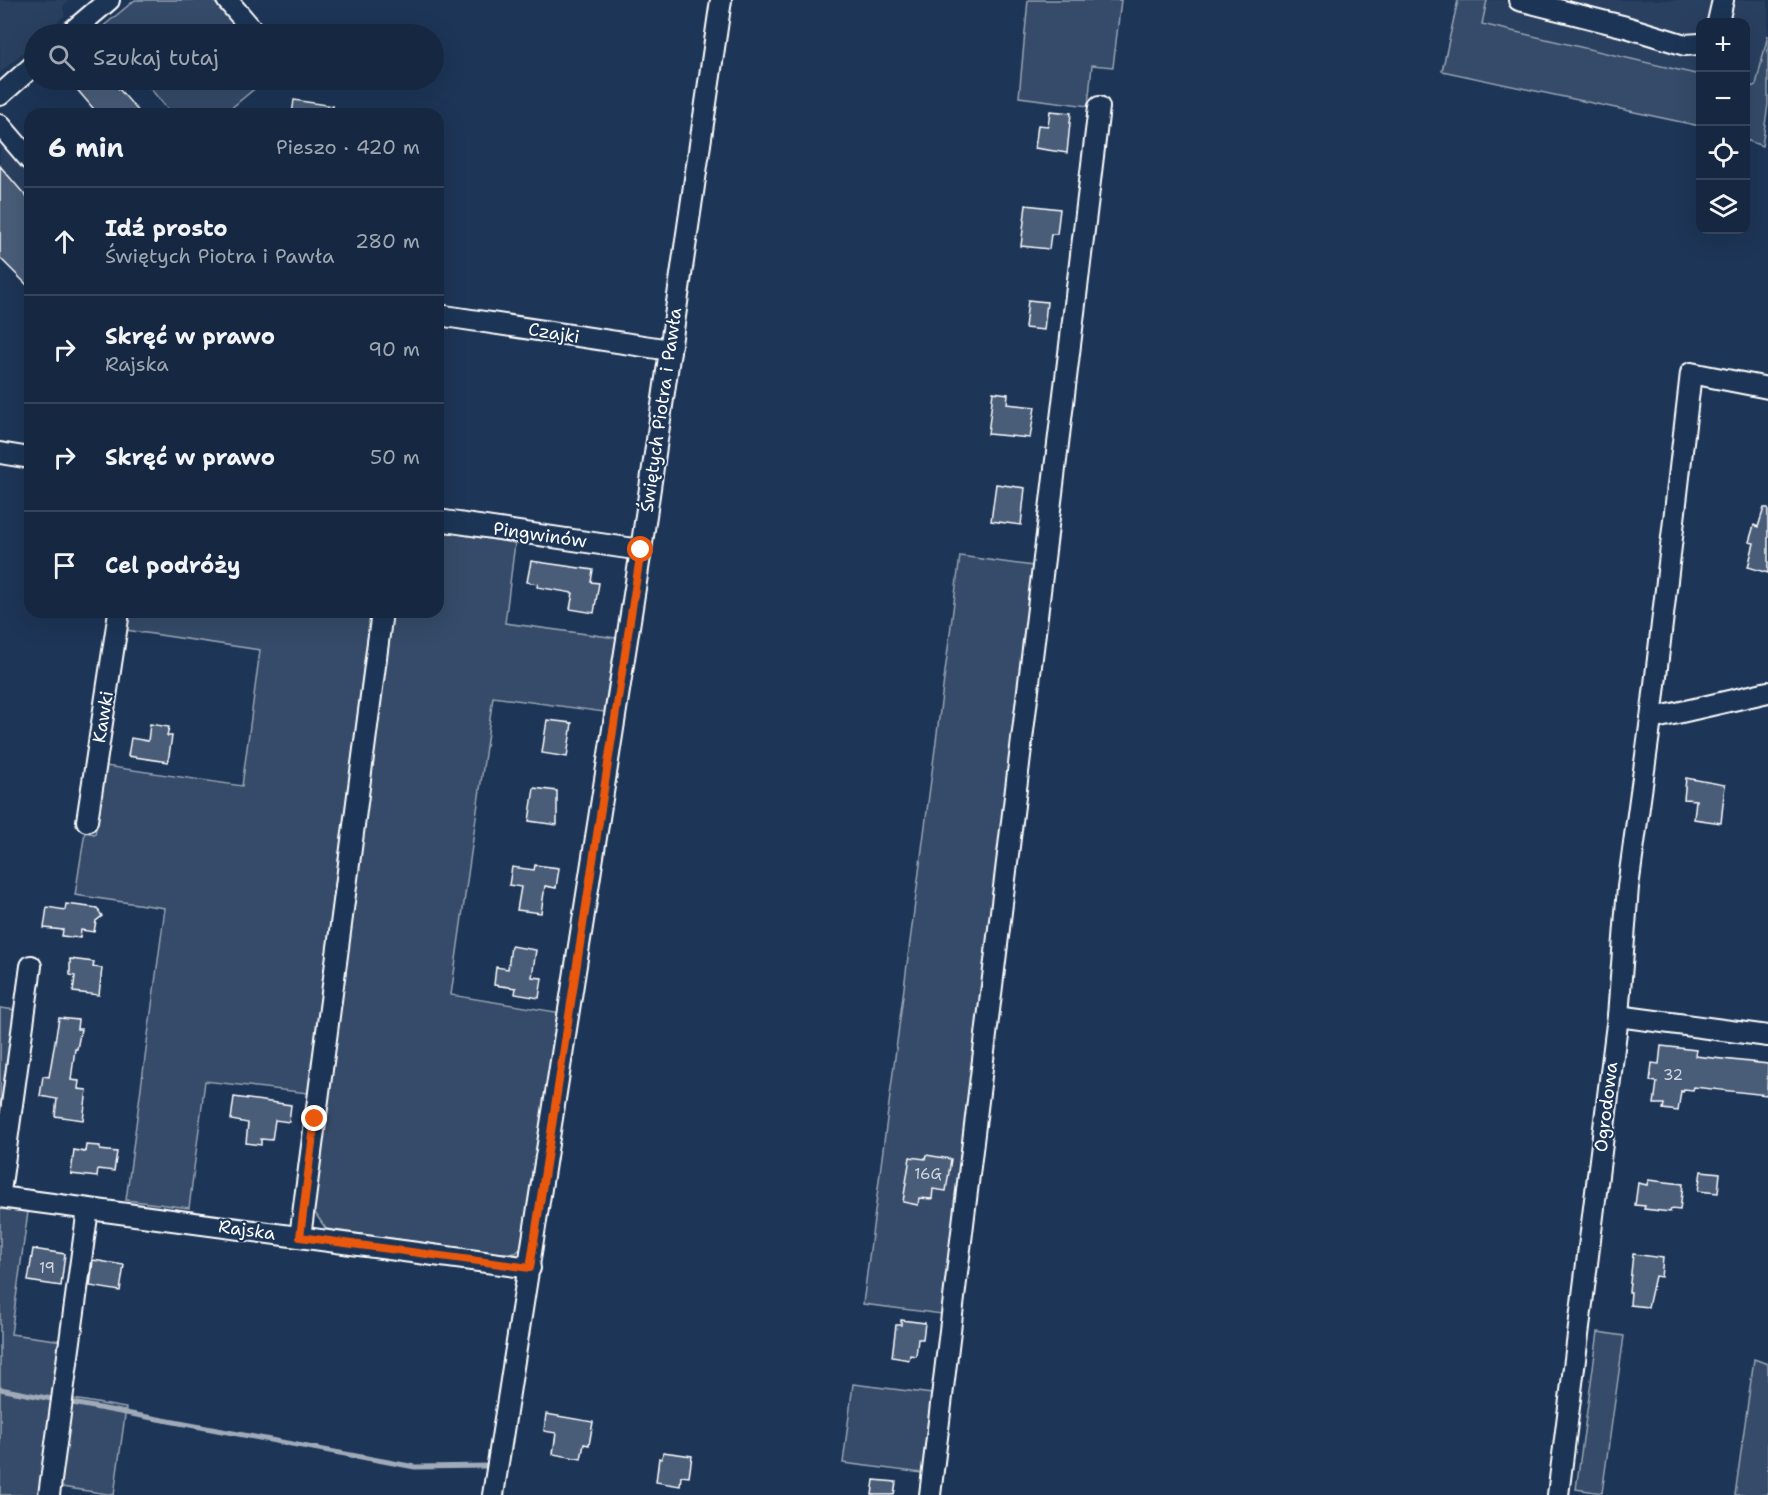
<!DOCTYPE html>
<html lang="pl">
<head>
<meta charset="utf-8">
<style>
  body { margin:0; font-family:"Shantell Sans",sans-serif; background:#23344c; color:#f1f3f6 }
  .controls { position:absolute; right:18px; top:18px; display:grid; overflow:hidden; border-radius:12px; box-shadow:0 6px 24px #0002 }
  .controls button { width:54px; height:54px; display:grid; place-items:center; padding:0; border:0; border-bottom:2px solid #35445a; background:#162841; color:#f1f3f6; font:30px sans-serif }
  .stop { position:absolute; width:18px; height:18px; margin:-14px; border:4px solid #ea580c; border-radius:50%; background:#fff }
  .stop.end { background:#ea580c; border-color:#fff; box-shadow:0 2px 6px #0008 }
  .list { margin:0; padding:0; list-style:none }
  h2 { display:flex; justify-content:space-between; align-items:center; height:78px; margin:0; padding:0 24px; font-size:26px }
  h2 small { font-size:20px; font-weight:400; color:#9ea6b1 }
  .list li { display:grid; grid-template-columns:39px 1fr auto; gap:18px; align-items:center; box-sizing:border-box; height:108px; padding:0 24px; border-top:2px solid #35445a }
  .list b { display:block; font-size:22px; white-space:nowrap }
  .list p { margin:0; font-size:20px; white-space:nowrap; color:#9ea6b1 }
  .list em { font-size:20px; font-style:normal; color:#9ea6b1 }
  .icon { flex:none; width:33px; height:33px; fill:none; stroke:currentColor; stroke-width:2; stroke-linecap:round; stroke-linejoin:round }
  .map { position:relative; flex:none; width:1768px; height:1495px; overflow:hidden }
  .search { position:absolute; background:#162841; box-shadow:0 6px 24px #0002; left:24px; top:24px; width:420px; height:66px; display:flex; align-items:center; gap:15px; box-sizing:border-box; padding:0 21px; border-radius:33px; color:#9ea6b1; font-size:22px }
  .panel { position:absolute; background:#162841; box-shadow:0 6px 24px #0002; left:24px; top:108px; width:420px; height:510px; border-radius:18px }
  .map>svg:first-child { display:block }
</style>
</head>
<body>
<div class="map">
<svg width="1768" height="1495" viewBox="0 0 1768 1495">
  <rect width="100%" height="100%" fill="#1d3557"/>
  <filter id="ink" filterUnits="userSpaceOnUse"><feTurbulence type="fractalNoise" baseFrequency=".0167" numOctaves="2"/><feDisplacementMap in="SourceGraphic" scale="12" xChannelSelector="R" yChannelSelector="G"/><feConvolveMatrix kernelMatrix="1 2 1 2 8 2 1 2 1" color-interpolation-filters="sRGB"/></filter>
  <g filter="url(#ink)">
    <g fill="#2a4161">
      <polygon points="0,0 69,0 63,6 65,15 44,34 34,34 34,43 0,73"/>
      <polygon points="1463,0 1768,0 1768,104 1746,122 1746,22 1700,22 1700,109 1455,32"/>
      <polygon points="0,143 30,177 30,227 0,253"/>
    </g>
    <g fill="#364b69" stroke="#9aa5b4" stroke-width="1.5">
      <polygon points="135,0 213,0 242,34 106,34 101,28"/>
      <polygon points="1028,0 1121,0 1113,67 1092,65 1088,106 1019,97"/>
      <polygon points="1458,0 1487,0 1482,24 1700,75 1700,126 1442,71"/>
      <polygon points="1768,35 1768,104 1762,146 1746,140 1746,82 1748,88 1756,85"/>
      <polygon points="143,80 265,80 224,114 172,114"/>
      <polygon points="438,531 515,543 505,623 616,638 604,712 493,697 451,995 562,1013 527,1242 516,1253 497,1253 326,1229 313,1210 390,612 438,612"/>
      <polygon points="960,556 1033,566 942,1314 863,1304"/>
      <polygon points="129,612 371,612 308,1093 205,1081 189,1208 126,1200 165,908 75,895 85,832 95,834 106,766 242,786 260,650 126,630"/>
      <polygon points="0,1008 16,1010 0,1124"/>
      <polygon points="0,1209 28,1212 11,1334 63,1341 44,1495 0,1495"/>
      <polygon points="1598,1332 1624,1336 1602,1493 1576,1489"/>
      <polygon points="1754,1359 1768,1364 1768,1495 1735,1495"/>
      <polygon points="853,1384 932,1394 922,1473 843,1463"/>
      <polygon points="68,1398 126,1408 114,1495 55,1486"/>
    </g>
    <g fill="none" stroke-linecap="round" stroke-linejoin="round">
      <g stroke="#a0aab8" stroke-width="5">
        <polyline points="0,1389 52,1399"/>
        <polyline points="67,1402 415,1467 489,1466"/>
      </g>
    </g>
    <g fill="#4a5d79" stroke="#fff" stroke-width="1.5">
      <polygon points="84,80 111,80 141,114 98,114 75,87"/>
      <polygon points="294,100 333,106 333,114 292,114"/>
      <polygon points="1050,111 1071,113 1067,153 1035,148 1038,125 1048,126"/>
      <polygon points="0,166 30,201 30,288 0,258"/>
      <polygon points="1026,205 1060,209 1057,234 1051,234 1049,249 1021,246"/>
      <polygon points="1028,300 1047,302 1044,330 1025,328"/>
      <polygon points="993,392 1008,394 1007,404 1035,407 1030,438 988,434"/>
      <polygon points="996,484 1025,488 1021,525 991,521"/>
      <polygon points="1764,508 1768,508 1768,573 1748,567 1754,543 1749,542 1754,525 1758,527"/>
      <polygon points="531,561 593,570 591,582 599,583 594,613 570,609 573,593 537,587 538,584 527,582"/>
      <polygon points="547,720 572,723 567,757 542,753"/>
      <polygon points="150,724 169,727 167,736 172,736 168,762 128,756 131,738 148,741"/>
      <polygon points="1686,778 1725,785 1721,823 1694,819 1696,800 1684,799"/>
      <polygon points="534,788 557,791 557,825 529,821"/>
      <polygon points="535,865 559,868 556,888 545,886 541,913 517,910 521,887 509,885 512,867 534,870"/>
      <polygon points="66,904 97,908 102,916 96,921 94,932 81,930 80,938 62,936 63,930 44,928 47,907 65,910"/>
      <polygon points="511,946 536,950 532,977 542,978 539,998 515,994 516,988 494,985 496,967 508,969"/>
      <polygon points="70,959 94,962 93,967 102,968 99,995 73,992 75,976 70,975"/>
      <polygon points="59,1018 78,1020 77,1029 81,1029 77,1049 75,1049 71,1080 79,1081 78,1089 87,1090 83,1120 55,1116 57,1099 40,1096 43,1076 49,1077"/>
      <polygon points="1661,1046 1696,1050 1695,1056 1768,1064 1767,1095 1694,1087 1693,1090 1684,1089 1683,1092 1681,1091 1678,1111 1663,1109 1664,1104 1654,1104 1657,1082 1650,1081 1652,1063 1659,1064"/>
      <polygon points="234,1097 291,1105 289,1122 275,1120 272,1140 261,1139 261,1145 246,1143 248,1123 231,1120"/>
      <polygon points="86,1145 100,1146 100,1150 117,1152 114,1171 98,1169 97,1177 71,1174 74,1150 85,1152"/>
      <polygon points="926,1155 951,1159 946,1191 933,1189 932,1199 919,1198 918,1205 903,1202 910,1157 925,1159"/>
      <polygon points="1701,1171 1720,1173 1718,1193 1698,1191"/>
      <polygon points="1648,1180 1683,1184 1680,1210 1671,1209 1670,1212 1644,1209 1645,1206 1635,1205 1638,1183 1647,1185"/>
      <polygon points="33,1249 65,1254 61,1286 28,1281"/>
      <polygon points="1633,1254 1663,1258 1661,1277 1655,1276 1648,1307 1630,1305 1631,1292 1629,1292"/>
      <polygon points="93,1260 124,1265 120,1291 90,1286"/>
      <polygon points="901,1320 925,1323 923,1339 918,1339 916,1356 910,1355 909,1360 892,1357 896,1325 901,1325"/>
      <polygon points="546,1414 593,1422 589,1445 584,1444 581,1459 553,1454 556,1433 544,1431"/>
      <polygon points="663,1452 692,1456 689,1477 681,1476 680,1486 656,1482 659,1458 662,1459"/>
      <polygon points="874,1480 896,1482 894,1495 872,1495"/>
    </g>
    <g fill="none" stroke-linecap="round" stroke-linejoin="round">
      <defs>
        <g id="minor">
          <polyline points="227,0 256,34"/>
          <polyline points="1519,0 1626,27 1685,45 1700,44"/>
          <polyline points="1718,22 1723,0"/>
          <polyline points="69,34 109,0"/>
          <polyline points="0,95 34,65"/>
          <polyline points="0,125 30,160"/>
          <polyline points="438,315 670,350"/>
          <polyline points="0,453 30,458"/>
          <polyline points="438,520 641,550"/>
          <polyline points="1651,719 1768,692"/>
          <polyline points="87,821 119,612"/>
          <polyline points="1618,1016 1768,1036"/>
          <polyline points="0,1192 31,966"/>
          <polyline points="0,1197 530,1268"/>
          <polyline points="300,1237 382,612"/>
          <polyline points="49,1495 88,1209"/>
          <polyline points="493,1495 641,550 721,0"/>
          <polyline points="930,1495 1099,107"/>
          <polyline points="1558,1495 1618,1016 1628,887 1651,719 1691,373 1768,388"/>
        </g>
      </defs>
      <use href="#minor" stroke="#fff" stroke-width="24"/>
      <use href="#minor" stroke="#1d3557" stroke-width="20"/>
    </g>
  </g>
  <g fill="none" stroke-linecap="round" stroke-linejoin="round" filter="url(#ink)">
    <polyline stroke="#ea580c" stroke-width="8" points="315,1119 300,1237 530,1268 641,550"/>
  </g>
  <g text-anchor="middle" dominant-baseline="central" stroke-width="4.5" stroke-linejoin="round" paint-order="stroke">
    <g font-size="15" fill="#d2d6de">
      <text x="1673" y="1075">32</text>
      <text x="928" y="1174">16G</text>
      <text x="47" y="1268">19</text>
    </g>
    <g font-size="18" fill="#fff" stroke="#1d3557">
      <text transform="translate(554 333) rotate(9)">Czajki</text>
      <text transform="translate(661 410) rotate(-82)">Świętych Piotra i Pawła</text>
      <text transform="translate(540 535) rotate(8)">Pingwinów</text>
      <text transform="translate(103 717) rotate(-81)">Kawki</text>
      <text transform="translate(1606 1107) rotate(-83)">Ogrodowa</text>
      <text transform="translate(247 1230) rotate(8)">Rajska</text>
    </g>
  </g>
</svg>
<div class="controls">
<button>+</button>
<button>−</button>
<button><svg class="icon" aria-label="locate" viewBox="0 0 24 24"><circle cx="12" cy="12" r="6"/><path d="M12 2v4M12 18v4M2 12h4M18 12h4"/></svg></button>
<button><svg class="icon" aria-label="layers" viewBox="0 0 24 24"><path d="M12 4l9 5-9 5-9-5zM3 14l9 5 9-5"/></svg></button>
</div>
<div class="stop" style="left:641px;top:550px"></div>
<div class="stop end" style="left:315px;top:1119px"></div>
<div class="search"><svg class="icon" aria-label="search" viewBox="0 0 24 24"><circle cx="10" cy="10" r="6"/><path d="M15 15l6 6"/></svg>Szukaj tutaj</div>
<section class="panel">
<h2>6 min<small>Pieszo · 420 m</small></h2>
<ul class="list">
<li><svg class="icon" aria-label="ahead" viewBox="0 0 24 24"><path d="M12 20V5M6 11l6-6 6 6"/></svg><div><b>Idź prosto</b><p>Świętych Piotra i Pawła</p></div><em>280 m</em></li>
<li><svg class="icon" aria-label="right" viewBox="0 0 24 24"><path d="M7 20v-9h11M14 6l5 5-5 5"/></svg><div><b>Skręć w prawo</b><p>Rajska</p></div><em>90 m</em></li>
<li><svg class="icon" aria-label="right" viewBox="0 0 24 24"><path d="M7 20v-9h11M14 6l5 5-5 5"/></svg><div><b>Skręć w prawo</b></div><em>50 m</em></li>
<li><svg class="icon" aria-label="arrive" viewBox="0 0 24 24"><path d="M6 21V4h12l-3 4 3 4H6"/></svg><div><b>Cel podróży</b></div></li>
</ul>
</section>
</div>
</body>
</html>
